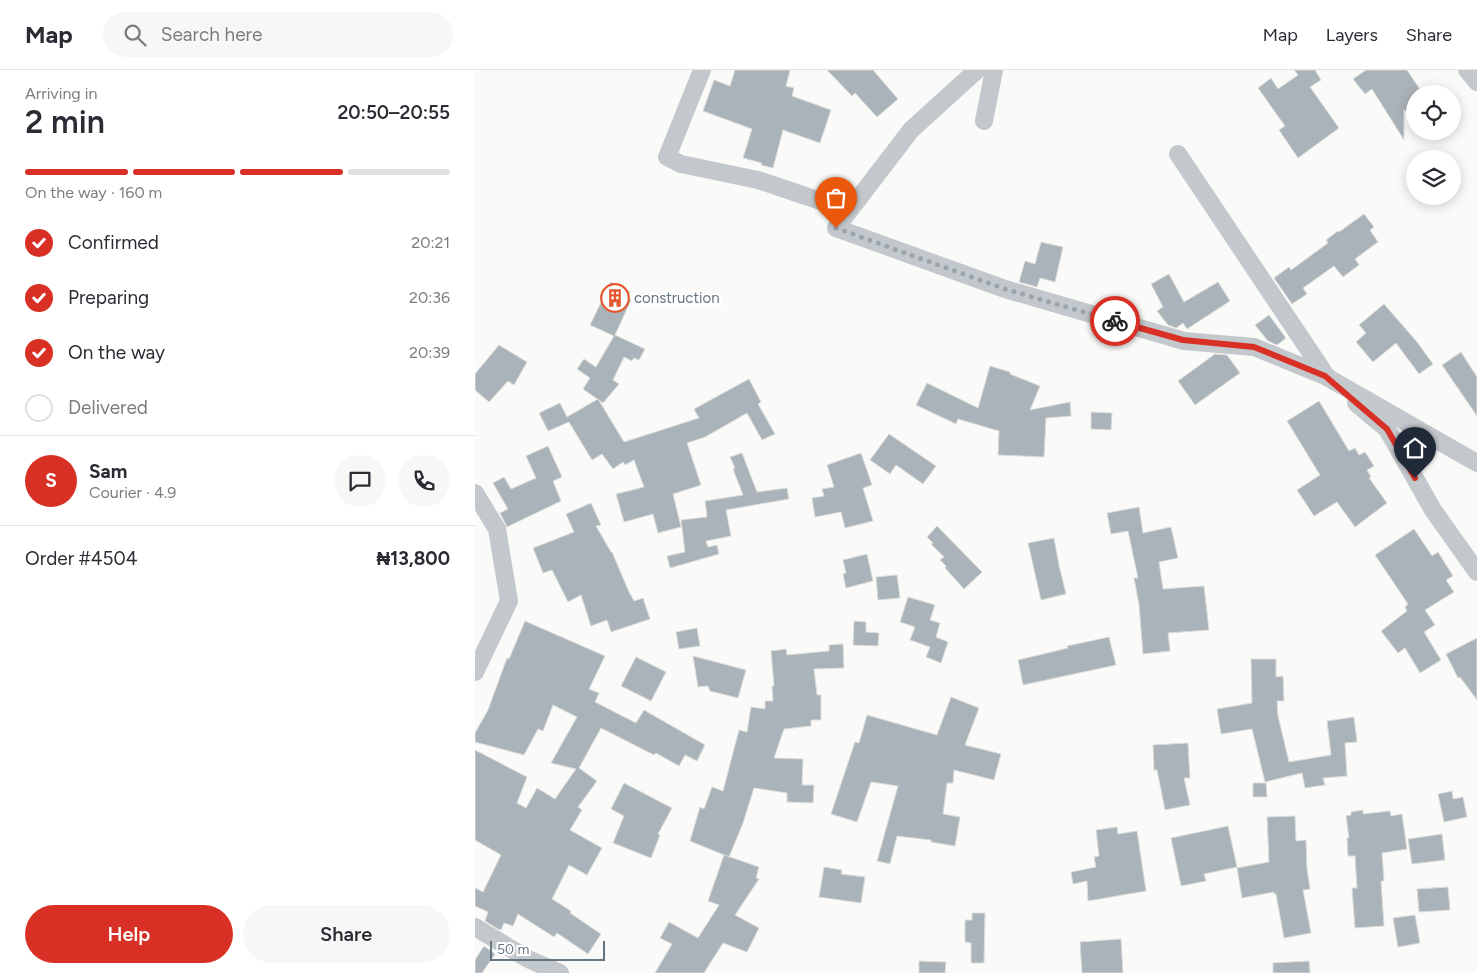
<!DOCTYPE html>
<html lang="en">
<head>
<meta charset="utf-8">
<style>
	:root { --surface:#fff; --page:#f7f7f7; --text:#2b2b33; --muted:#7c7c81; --line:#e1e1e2; --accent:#d93025 }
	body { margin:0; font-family:Figtree,sans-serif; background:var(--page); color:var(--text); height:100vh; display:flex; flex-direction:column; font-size:19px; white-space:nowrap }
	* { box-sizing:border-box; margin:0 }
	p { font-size:16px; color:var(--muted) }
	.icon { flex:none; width:28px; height:28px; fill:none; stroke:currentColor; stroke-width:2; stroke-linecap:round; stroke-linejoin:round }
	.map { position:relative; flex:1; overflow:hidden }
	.panel { display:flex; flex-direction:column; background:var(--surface); width:475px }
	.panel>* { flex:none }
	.tools { position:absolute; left:931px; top:15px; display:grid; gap:10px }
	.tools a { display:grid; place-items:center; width:55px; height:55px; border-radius:50%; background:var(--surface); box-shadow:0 2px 12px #0003; font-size:25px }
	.scale { position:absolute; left:15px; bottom:12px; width:115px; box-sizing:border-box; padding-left:5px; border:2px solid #657683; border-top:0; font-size:14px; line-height:18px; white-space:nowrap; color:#657683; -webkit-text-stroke:4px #fff; paint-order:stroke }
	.pin { position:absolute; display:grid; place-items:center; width:42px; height:42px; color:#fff; margin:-51px -21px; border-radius:50% 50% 50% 0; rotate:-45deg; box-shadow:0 0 5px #0007 }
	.pin .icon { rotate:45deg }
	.courier { position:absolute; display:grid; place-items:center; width:50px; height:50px; margin:-25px; border:4px solid #d93025; border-radius:50%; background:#fff; color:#222; box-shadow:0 1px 6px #0007 }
	.overview em { font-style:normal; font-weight:600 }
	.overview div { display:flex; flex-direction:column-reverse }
	.overview { display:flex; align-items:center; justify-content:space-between; height:85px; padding:0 25px }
	h1 { font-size:32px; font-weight:600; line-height:38px }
	.bar { display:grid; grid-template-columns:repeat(4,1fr); gap:8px 5px; align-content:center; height:60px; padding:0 25px }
	.bar i { height:6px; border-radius:4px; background:var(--line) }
	.bar .active { background:var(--accent) }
	.bar p { grid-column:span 4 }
	.line { display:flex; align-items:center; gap:12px; padding:0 25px; border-top:1px solid var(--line) }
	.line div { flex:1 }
	.round { display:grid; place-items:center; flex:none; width:52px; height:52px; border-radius:26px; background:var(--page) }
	ol { padding:0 25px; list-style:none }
	li { display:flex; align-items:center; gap:15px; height:55px }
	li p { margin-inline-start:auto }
	li .icon { padding:5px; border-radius:50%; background:var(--accent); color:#fff; stroke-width:4 }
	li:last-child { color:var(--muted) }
	li i { width:28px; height:28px; border:2px solid var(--line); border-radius:50% }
	.button { display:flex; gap:10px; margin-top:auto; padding:10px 25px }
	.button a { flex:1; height:58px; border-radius:30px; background:var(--accent); color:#fff; font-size:20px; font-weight:600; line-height:58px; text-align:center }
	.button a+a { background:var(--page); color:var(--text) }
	header { display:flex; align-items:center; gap:30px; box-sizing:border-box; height:70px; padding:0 25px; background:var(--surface); border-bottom:1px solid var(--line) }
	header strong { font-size:24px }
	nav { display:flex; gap:28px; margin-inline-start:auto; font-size:18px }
	.search { width:350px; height:45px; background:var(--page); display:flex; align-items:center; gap:12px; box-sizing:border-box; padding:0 18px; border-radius:28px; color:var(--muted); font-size:19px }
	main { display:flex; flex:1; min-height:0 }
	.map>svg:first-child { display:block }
</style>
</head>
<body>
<header>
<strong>Map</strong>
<div class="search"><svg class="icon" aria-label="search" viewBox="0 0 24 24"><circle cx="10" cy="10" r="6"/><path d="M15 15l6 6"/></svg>Search here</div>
<nav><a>Map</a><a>Layers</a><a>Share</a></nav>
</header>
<main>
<section class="panel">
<div class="overview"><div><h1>2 min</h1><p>Arriving in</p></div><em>20:50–20:55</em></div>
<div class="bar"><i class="active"></i><i class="active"></i><i class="active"></i><i></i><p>On the way · 160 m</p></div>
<ol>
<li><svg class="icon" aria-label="check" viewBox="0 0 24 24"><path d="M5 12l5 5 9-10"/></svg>Confirmed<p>20:21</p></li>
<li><svg class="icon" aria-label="check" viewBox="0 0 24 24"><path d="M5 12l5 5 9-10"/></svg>Preparing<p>20:36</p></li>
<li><svg class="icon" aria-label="check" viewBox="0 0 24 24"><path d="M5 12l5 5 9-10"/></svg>On the way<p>20:39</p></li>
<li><i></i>Delivered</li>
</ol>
<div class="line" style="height:90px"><b class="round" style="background:var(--accent);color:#fff">S</b><div><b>Sam</b><p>Courier · 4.9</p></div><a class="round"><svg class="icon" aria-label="chat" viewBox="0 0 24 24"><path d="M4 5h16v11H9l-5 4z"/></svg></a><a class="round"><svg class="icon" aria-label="phone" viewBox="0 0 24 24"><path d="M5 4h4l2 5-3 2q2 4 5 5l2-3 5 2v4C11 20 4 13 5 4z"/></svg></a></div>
<div class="line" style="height:65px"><div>Order #4504</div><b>₦13,800</b></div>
<div class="button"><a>Help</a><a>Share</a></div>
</section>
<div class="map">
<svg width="1002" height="903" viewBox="0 0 1002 903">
	<rect width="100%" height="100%" fill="#fafaf8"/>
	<g fill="#aab3b9" stroke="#dcdcda">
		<polygon points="260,0 315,0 311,16 319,18 317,26 356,40 345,73 308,60 298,98 286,95 287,93 268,88 277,59 228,41 239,10 255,16"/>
		<polygon points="352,0 398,0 423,29 402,47 380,23 377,26"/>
		<polygon points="819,0 840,0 846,10 835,17 864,58 823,88 804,60 810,56 783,18 796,8 803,19 823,5"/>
		<polygon points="891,0 932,0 948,24 940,24 940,57 929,39 929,70 897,19 890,24 878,9"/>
		<polygon points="889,144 899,157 895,160 903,172 880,189 884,195 868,207 859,196 828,218 832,224 817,234 799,208 814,197 816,200 853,173 851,170 863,161 864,162"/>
		<polygon points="566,172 588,177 580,212 565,208 562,217 544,212 550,191 560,194"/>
		<polygon points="694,204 709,232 743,212 755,231 712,259 708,253 701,258 693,255 682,241 688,237 676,214"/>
		<polygon points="136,212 155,222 152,228 156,230 140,265 170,279 164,290 159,288 157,291 149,287 138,310 144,314 128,333 108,319 115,308 102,299 109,289 121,297 139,266 115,255"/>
		<polygon points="909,234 942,272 958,294 944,304 921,273 898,292 881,272 891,263 884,255"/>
		<polygon points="794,245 811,268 802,275 793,271 780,255"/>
		<polygon points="24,275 52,292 39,315 33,311 14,332 0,320 0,304"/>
		<polygon points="986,282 1002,307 1002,346 967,295"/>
		<polygon points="740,284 752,285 765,303 720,335 703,311"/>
		<polygon points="515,296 535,302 535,304 565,316 555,340 595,332 596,346 571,348 569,387 523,385 524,361 483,349 481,354 441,335 452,313 503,338"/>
		<polygon points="274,309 286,332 283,334 300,364 287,370 272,343 230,367 212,373 226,415 198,424 206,457 183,463 178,444 149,452 141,424 169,417 159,390 150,395 148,392 138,399 127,384 117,390 94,352 73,361 64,343 85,333 92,347 123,329 149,372 224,348 219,339"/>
		<polygon points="844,331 874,381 880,378 884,385 890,382 899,396 892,400 896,407 894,408 912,433 880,457 862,432 839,446 822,420 845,405 812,351"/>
		<polygon points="616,342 637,343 636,360 616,359"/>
		<polygon points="414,364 461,396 448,414 421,395 415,404 395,390"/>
		<polygon points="73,376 87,407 78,411 86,431 32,457 25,443 33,439 18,413 29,407 36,419 61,408 51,386"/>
		<polygon points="267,383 282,422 312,418 314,429 251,440 256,466 231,471 233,477 242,475 244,484 195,498 192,486 210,482 206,450 232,447 230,431 268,425 258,399 260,398 255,387"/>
		<polygon points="386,383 397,415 388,418 398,451 370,458 366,442 340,447 337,428 349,426 347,419 359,417 352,395"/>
		<polygon points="116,433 126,455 121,456 136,482 137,482 154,522 159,531 168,528 175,549 136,562 132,550 116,556 106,525 93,532 77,500 68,503 58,478 99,462 91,444"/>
		<polygon points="664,437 668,463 696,457 703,488 684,492 688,519 729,516 734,560 693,563 695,581 668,584 664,535 659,508 663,508 653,461 636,464 632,443"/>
		<polygon points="462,456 507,502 489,519 470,498 471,496 465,490 469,487 456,474 458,473 452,467"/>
		<polygon points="939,459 957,486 963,482 978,506 971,510 979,522 950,540 960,555 949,562 966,590 945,603 930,578 923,583 906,561 932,541 930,537 933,534 900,485"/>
		<polygon points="579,468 584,495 591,524 566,530 553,473"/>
		<polygon points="392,484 398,511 371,518 368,504 371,503 368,490"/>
		<polygon points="422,505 425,528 403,530 401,507"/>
		<polygon points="433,527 460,535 455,550 465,553 461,567 473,572 466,593 451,587 455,577 435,570 440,557 425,552"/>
		<polygon points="50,551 130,586 114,619 124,623 120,632 161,653 169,640 230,675 222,691 210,685 204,696 181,683 179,685 126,658 104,698 122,711 103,737 107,740 95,760 127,778 112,805 94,795 77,829 96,841 95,843 126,864 113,884 82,863 79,867 43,844 38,856 29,853 26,860 23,859 10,851 13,842 0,836 0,818 8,822 26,785 0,770 0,680 52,707 42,733 51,738 62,718 80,729 101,699 76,693 102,647 78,635 68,661 63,659 49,685 0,672 0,663 13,640 32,588 34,589"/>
		<polygon points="379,551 391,552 391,562 404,563 403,576 378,575"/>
		<polygon points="222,558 225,576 204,579 201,562"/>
		<polygon points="634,567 641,595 548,615 543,590 593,578 592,576"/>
		<polygon points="1002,568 1002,630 985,607 983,608 971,584"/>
		<polygon points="368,574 369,598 339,599 342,625 346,625 346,650 336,650 336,656 309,659 299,688 328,689 327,715 339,715 338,733 312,732 312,723 279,718 268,753 254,787 215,771 225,737 229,739 237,717 248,721 264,660 272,662 276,637 290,639 290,631 298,631 297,616 299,616 296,581 311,579 312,585 354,581 354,575"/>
		<polygon points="218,586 271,600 263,628 235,621 233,616 223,617"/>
		<polygon points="161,587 191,602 176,631 146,616"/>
		<polygon points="776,589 801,589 801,607 808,606 809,631 802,631 803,646 814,692 856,685 852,651 879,647 882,672 870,673 872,706 848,708 850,715 830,718 827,703 790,712 777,659 746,664 742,639 777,633"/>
		<polygon points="476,627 504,638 490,675 526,684 519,710 479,700 478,713 472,713 468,744 485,747 480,776 456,772 456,770 422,766 415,794 402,791 423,716 396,712 382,752 356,744 380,672 384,673 392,645 462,665"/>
		<polygon points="713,673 715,708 709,708 715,735 690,740 682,700 679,700 678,675"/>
		<polygon points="149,713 197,738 183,764 185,765 176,788 138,773 149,746 136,739"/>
		<polygon points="778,713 791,713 792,727 778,727"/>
		<polygon points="977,721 978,729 988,727 992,747 969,752 963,724"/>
		<polygon points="888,740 888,744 915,741 916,746 927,744 932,779 907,783 909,811 906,811 909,856 880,858 877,818 882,818 880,786 873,786 872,768 874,768 871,746 876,745 876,742"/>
		<polygon points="820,746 821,771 831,770 832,798 835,819 828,820 836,863 809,868 801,824 799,824 799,822 767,828 762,798 794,792 792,747"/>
		<polygon points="753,756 762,797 729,804 731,811 706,816 696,768"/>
		<polygon points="642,757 643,764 662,761 671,821 613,831 612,811 598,814 596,802 621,797 619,787 624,786 621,760"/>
		<polygon points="967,764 970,790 937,794 933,769"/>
		<polygon points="249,785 284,797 281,808 284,809 260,845 284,858 272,882 248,873 229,903 180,903 197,874 185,868 194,852 223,868 244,835 233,831"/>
		<polygon points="349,797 367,800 366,804 390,807 386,833 344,827"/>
		<polygon points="973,817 975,840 944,842 942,819"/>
		<polygon points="497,843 510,843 509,893 496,893 496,873 490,872 490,850 497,850"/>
		<polygon points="940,845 945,873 923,877 918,848"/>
		<polygon points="646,869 648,903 607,903 605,872"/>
		<polygon points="9,876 20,884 7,903 0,903 0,890"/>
		<polygon points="444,891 471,892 470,903 444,903"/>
		<polygon points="834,891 835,903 798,903 798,893"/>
	</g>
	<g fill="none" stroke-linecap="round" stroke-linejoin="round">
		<g stroke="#c3c8cc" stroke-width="18">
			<polyline points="227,0 192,87 206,94 283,110 363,137 373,142"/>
			<polyline points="502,0 436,60 361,158 530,219 709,271 779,277 850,306 1002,393"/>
			<polyline points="992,0 1002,12"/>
			<polyline points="509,51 519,0"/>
			<polyline points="703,84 852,307"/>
			<polyline points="881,333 912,359 958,440 1002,502"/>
			<polyline points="0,423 22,459 34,531 0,602"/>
			<polyline points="0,857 53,889 85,903"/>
		</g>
	</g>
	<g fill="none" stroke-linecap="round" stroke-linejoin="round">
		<polyline stroke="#99a4ac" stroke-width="5" stroke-dasharray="0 9" points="361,158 530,219 640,251"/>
		<polyline stroke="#d93025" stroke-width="6" points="640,251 708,270 779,277 850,306 912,359 940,408"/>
	</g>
	<defs>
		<symbol id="building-ring" viewBox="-11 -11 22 22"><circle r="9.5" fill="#fff" stroke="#e4572e" stroke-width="1.5"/><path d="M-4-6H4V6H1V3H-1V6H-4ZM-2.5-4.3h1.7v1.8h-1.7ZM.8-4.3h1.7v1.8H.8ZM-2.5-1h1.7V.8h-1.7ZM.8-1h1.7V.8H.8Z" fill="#e4572e"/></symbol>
	</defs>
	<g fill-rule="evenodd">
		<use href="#building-ring" x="124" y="212" width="32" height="32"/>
	</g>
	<g text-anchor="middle" stroke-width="5" stroke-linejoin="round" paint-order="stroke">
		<g font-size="15" fill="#657683" stroke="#fff" text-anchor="start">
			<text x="159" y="233">construction</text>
		</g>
	</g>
</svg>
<div class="tools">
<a><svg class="icon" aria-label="locate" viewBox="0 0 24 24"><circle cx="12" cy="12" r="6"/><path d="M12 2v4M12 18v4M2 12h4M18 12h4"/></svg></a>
<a><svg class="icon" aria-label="layers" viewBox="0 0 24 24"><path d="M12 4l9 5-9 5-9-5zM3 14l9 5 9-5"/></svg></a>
</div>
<div class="scale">50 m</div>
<div class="pin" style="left:361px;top:158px;background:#ea580c"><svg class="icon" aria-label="bag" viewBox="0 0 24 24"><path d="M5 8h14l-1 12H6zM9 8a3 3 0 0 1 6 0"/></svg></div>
<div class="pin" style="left:940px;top:408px;background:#1f2937"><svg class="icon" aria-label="home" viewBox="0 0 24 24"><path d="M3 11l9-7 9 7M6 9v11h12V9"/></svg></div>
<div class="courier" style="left:640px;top:251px"><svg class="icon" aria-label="bike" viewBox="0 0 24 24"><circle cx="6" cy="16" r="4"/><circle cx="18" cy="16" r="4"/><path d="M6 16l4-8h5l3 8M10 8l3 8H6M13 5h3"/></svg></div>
</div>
</main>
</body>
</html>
